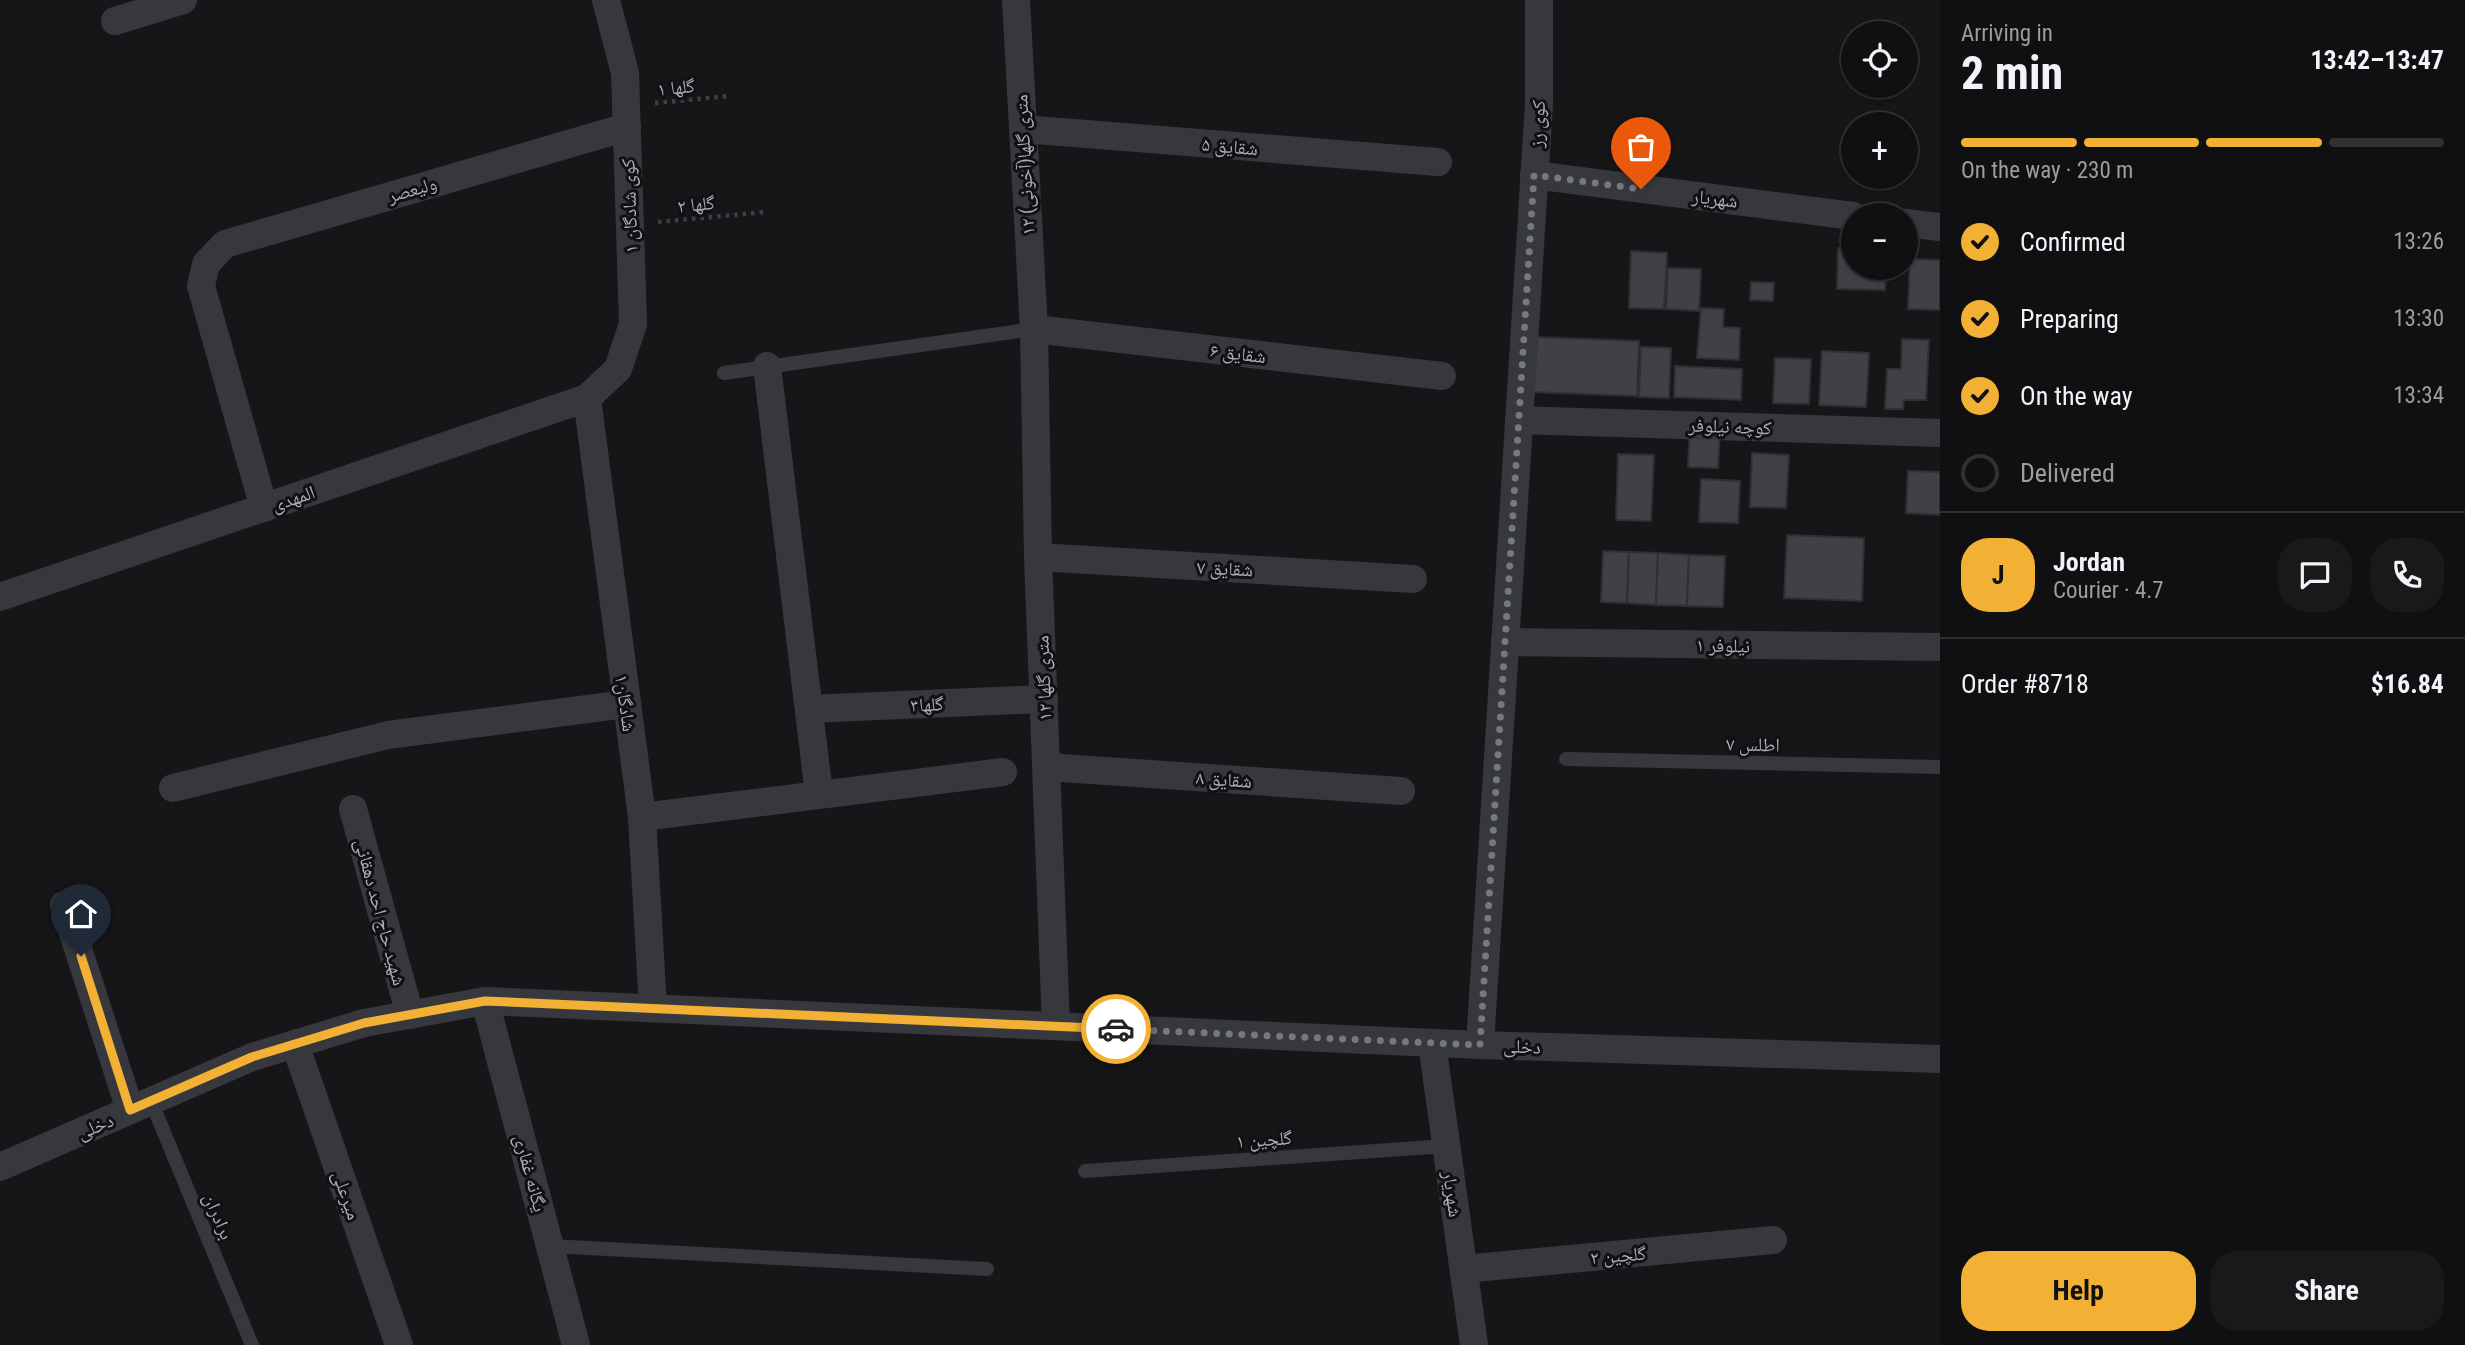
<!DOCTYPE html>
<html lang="en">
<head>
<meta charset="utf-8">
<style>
	:root { --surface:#101012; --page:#19191b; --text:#f1f3f6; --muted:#9c9d9f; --line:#303032; --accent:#f2b134 }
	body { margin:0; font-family:"Roboto Condensed","Noto Naskh Arabic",sans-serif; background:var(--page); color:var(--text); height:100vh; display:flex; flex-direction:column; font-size:26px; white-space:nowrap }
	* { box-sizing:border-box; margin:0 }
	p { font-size:23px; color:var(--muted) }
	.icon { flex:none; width:38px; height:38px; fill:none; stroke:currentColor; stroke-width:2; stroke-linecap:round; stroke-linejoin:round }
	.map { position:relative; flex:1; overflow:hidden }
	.details { display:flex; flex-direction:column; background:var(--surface); width:525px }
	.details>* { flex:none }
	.fabs { position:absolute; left:1841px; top:21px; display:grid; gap:14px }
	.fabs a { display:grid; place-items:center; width:77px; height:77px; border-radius:50%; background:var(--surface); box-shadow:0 2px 5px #0004,0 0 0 2px var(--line); font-size:35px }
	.pin { position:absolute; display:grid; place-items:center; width:60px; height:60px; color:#fff; margin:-72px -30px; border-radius:50% 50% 50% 0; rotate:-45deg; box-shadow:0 0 7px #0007 }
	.pin .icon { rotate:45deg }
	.courier { position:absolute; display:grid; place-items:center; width:70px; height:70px; margin:-35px; border:5px solid #f2b134; border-radius:50%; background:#fff; color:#222; box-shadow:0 2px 9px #0007 }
	.overview em { font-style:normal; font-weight:700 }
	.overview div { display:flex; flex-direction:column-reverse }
	.overview { display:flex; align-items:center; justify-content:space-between; height:119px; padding:0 21px }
	h1 { font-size:46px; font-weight:700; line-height:52px }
	.bar { display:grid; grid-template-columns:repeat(4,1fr); gap:10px 7px; align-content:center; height:84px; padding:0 21px }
	.bar i { height:9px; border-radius:5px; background:var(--line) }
	.bar .active { background:var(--accent) }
	.bar p { grid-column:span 4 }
	.line { display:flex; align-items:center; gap:18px; padding:0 21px; border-top:2px solid var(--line) }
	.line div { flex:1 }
	.round { display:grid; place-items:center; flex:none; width:74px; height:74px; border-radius:28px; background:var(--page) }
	ol { padding:0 21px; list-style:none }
	li { display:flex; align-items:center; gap:21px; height:77px }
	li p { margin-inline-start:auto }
	li .icon { padding:7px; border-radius:50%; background:var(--accent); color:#111; stroke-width:4 }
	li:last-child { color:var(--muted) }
	li i { width:38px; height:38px; border:4px solid var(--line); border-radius:50% }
	.action { display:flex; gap:14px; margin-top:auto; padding:14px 21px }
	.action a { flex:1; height:80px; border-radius:28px; background:var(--accent); color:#111; font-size:28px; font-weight:700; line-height:80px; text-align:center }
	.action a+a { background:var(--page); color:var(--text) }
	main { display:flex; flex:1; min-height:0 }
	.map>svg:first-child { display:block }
</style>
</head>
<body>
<main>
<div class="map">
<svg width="1940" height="1345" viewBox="0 0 1940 1345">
	<rect width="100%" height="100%" fill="#161618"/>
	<g fill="#404145" stroke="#303034" stroke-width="2">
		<polygon points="1838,248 1853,249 1853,268 1886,268 1885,290 1837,289"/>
		<polygon points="1631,251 1667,253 1664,309 1629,308"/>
		<polygon points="1910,259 1940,260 1940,310 1908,309"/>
		<polygon points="1668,268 1701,269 1699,311 1666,309"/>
		<polygon points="1751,282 1774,283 1773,301 1750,300"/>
		<polygon points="1701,308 1724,309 1723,327 1740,328 1739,360 1697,358"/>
		<polygon points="1534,337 1639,341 1637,396 1531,392"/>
		<polygon points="1902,339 1929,340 1926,400 1904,400 1903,409 1885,409 1887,369 1901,369"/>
		<polygon points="1641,347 1671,348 1669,398 1639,397"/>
		<polygon points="1822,351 1869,353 1866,407 1819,405"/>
		<polygon points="1775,358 1811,359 1809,404 1773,403"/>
		<polygon points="1675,366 1742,369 1741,400 1674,397"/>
		<polygon points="1690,429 1720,430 1718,468 1688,467"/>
		<polygon points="1752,453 1789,455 1786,508 1750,507"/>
		<polygon points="1618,454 1654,455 1651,521 1616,520"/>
		<polygon points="1908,471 1940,472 1940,515 1906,513"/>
		<polygon points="1701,479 1740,481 1738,523 1699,522"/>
		<polygon points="1787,535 1864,538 1862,601 1784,598"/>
		<polygon points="1603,551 1629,552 1627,603 1601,602"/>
		<polygon points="1629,552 1658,553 1656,605 1627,603"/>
		<polygon points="1658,553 1689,555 1687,606 1656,605"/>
		<polygon points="1689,555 1725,556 1723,607 1687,606"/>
	</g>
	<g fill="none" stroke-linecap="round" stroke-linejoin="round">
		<g stroke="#3d3f44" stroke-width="4.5" stroke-dasharray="3.5 5" stroke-linecap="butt">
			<polyline points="655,103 729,96"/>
			<polyline points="658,222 765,212"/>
		</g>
		<g stroke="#37383d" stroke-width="14">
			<polyline points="724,373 1034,329"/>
			<polyline points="1566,759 1940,767"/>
			<polyline points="151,1101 252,1345"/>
			<polyline points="1085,1171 1447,1146"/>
			<polyline points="550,1246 987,1269"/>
		</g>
		<g stroke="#37383d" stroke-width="28">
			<polyline points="1016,0 1034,329 1038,557 1056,1026"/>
			<polyline points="115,21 183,0"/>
			<polyline points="1023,129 1438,162"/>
			<polyline points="1534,175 1853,216"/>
			<polyline points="1906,223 1940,227"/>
			<polyline points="1034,329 1442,376"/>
			<polyline points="767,366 819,794"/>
			<polyline points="587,398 642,817 653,1008"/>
			<polyline points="1519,420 1940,433"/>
			<polyline points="264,508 201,286 206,264 225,244 627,127"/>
			<polyline points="1038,557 1413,579"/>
			<polyline points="0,597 587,398 618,369 633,324 625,73 606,0"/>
			<polyline points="1505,642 1940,647"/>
			<polyline points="809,709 1044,699"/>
			<polyline points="1047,767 1401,791"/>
			<polyline points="173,788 388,735 626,704"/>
			<polyline points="353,809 410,1015"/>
			<polyline points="642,817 1003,772"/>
			<polyline points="64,905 130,1110"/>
			<polyline points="485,1001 576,1345"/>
			<polyline points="1432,1043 1474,1345"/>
			<polyline points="295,1044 399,1345"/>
			<polyline points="1480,1045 1539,103 1539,0"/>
			<polyline points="0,1167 252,1057 364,1023 485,1001 1480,1045 1940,1059"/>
			<polyline points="1464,1269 1773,1240"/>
		</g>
	</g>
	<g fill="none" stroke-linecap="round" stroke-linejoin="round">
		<polyline stroke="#757880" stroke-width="7" stroke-dasharray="0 12.6" points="1116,1029 1480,1045 1534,175 1641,189"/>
		<polyline stroke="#f2b134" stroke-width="9" points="81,956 130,1110 252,1057 364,1023 485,1001 1116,1029"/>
	</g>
	<g text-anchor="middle" stroke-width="6" stroke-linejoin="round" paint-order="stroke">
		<g font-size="19" fill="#a8adb8" stroke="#111113">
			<text transform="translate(676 87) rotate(-6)" y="7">گلها ۱</text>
			<text transform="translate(1537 124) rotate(-87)" y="7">کوی رز</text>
			<text transform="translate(1230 146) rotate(5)" y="7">شقایق ۵</text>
			<text transform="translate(1024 165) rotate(-93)" y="7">۱۲ متری گلها(آخونی)</text>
			<text transform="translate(412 189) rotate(-16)" y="7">ولیعصر</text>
			<text transform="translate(1715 198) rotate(7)" y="7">شهریار</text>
			<text transform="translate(696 204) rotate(-6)" y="7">گلها ۲</text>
			<text transform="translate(629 206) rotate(-92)" y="7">کوی شادگان ۱</text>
			<text transform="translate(1238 353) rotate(7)" y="7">شقایق ۶</text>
			<text transform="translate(1730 426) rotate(2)" y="7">کوچه نیلوفر</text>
			<text transform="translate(293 498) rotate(-19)" y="7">المهدی</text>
			<text transform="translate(1225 568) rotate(3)" y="7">شقایق ۷</text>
			<text transform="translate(1723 645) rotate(1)" y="7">نیلوفر ۱</text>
			<text transform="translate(1043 678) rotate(-92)" y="7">۱۲ متری گلها</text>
			<text transform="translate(626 703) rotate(82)" y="7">شادگان۱</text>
			<text transform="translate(927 704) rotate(-3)" y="7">گلها۳</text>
			<text transform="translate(1753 744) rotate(1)" y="7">اطلس ۷</text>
			<text transform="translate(1224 779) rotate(4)" y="7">شقایق ۸</text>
			<text transform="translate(381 912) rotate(75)" y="7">شهید حاج احد دهقانی</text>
			<text transform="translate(1522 1046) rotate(2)" y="7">دخلی</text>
			<text transform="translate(95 1126) rotate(-23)" y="7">دخلی</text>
			<text transform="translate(1264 1139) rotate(-4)" y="7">گلچین ۱</text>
			<text transform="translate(531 1173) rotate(75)" y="7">یگانه غفاری</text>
			<text transform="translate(1453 1194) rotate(82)" y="7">شهریار</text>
			<text transform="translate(347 1195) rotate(71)" y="7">میرعلی</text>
			<text transform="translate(219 1216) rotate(67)" y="7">برادران</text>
			<text transform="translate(1618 1255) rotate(-5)" y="7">گلچین ۲</text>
		</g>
	</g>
</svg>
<div class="fabs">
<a><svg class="icon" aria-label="locate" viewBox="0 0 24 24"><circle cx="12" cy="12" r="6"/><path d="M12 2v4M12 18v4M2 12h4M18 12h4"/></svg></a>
<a>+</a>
<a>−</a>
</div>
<div class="pin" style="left:1641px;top:189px;background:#ea580c"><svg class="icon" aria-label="bag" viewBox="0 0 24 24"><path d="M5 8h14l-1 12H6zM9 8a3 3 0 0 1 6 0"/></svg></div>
<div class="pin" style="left:81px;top:956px;background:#1f2937"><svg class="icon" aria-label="home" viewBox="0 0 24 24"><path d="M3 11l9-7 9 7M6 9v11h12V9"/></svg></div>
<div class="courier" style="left:1116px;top:1029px"><svg class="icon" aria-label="car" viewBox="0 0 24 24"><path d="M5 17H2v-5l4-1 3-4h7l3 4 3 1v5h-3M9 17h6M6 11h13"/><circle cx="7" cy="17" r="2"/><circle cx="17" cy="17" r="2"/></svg></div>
</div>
<section class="details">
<div class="overview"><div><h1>2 min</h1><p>Arriving in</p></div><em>13:42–13:47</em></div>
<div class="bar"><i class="active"></i><i class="active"></i><i class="active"></i><i></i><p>On the way · 230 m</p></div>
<ol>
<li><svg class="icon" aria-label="check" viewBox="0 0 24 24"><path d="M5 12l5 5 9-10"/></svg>Confirmed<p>13:26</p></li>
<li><svg class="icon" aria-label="check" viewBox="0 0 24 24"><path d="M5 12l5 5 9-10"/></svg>Preparing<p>13:30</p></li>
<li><svg class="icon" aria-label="check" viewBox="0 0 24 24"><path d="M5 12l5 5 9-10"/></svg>On the way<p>13:34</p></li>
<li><i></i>Delivered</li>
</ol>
<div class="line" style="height:126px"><b class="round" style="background:var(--accent);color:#111">J</b><div><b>Jordan</b><p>Courier · 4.7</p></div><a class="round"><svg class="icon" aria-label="chat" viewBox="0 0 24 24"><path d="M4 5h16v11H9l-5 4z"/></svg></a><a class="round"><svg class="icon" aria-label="phone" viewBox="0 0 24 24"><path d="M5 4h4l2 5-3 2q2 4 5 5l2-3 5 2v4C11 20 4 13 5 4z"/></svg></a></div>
<div class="line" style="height:91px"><div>Order #8718</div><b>$16.84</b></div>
<div class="action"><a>Help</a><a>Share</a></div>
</section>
</main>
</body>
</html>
